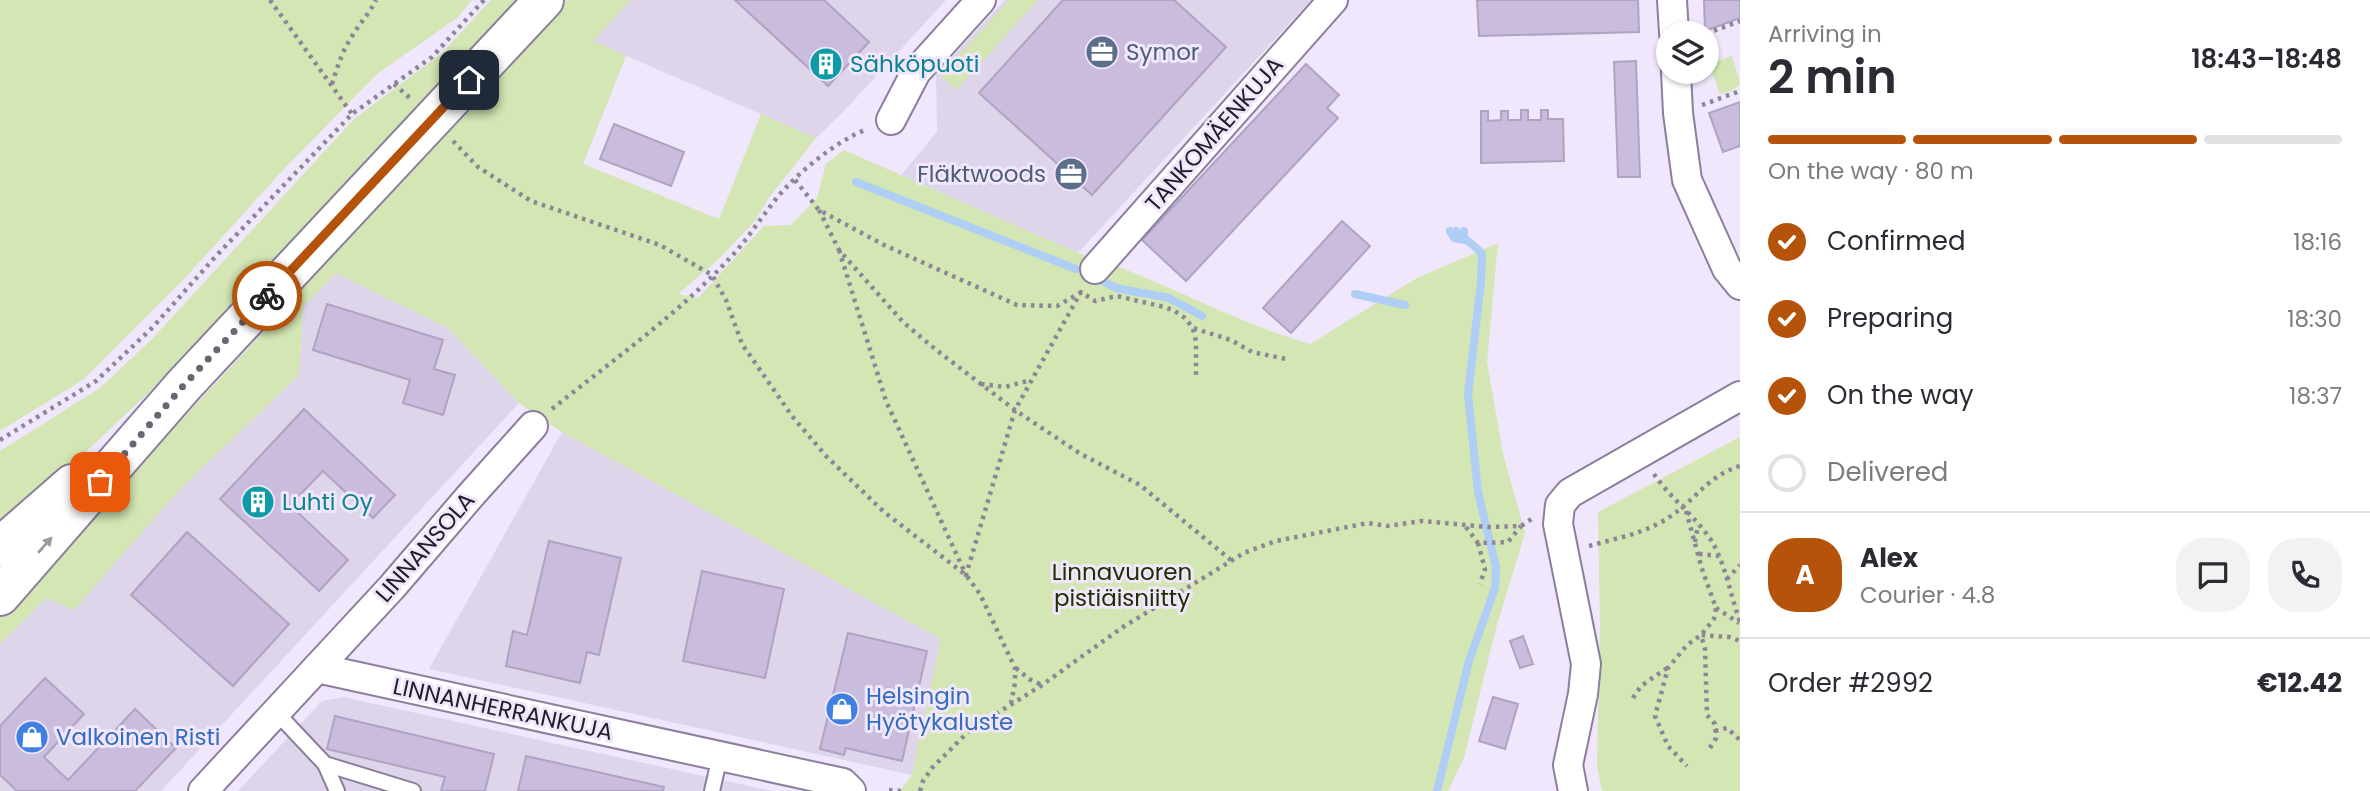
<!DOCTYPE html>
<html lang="en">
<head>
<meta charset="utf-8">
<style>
	:root { --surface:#fff; --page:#f2f2f3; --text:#2b2b33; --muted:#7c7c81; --line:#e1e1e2; --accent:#b45309 }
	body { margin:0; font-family:Poppins,sans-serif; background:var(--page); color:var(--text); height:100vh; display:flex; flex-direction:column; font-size:26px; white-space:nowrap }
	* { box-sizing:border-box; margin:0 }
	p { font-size:23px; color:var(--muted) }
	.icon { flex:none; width:38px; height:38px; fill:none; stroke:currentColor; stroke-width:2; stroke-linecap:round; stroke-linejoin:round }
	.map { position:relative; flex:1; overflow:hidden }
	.side { display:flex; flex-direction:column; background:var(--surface); width:630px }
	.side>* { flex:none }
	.fabs { position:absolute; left:1656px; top:21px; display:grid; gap:14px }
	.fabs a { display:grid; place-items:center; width:63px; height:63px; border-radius:50%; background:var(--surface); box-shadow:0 2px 5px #0004; font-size:35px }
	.pin { position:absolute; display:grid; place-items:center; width:60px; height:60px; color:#fff; margin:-30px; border-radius:14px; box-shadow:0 4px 10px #0006 }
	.courier { position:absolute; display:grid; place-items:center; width:70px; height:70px; margin:-35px; border:5px solid #b45309; border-radius:50%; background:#fff; color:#222; box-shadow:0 2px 9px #0007 }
	.head em { font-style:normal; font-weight:600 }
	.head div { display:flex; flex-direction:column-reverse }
	.head { display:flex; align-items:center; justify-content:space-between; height:119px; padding:0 28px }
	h1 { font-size:46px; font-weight:600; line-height:52px }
	.bar { display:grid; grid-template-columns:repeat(4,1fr); gap:10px 7px; align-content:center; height:84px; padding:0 28px }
	.bar i { height:9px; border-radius:5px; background:var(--line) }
	.bar .selected { background:var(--accent) }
	.bar p { grid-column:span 4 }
	.line { display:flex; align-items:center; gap:18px; padding:0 28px; border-top:2px solid var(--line) }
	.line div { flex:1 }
	.round { display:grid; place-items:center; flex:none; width:74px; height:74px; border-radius:28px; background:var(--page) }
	ol { padding:0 28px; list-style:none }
	li { display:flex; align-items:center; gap:21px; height:77px }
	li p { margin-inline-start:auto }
	li .icon { padding:7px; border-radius:50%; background:var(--accent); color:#fff; stroke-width:4 }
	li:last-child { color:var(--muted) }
	li i { width:38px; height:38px; border:4px solid var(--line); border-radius:50% }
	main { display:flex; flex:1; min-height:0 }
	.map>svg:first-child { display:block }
</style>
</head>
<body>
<main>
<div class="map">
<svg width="1740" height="791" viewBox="0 0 1740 791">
	<rect width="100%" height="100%" fill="#f0e7fc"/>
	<g fill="#dfd5ea">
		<polygon points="631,0 946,0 844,111 816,138 592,41"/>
		<polygon points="1005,0 1311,0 1078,253 901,175 937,132 936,74"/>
		<polygon points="336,273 448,328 519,403 161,791 0,791 0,644 47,598 74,609 180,489 299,375 303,307"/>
		<polygon points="562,432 941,639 912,775 429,669"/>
		<polygon points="343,697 772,791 238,791 322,701"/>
	</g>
	<g fill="#d3e6b3">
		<polygon points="0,0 472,0 457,18 377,74 285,168 185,278 84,379 0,431"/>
		<polygon points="491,0 518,0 456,68 370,155 260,277 147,394 0,533 0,451 100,388 152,339 354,119 441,54"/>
		<path d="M567,0h64l-38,41 33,15 -43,108 136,55 42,-105 55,24 -48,61 -12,21 -38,40 -40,34 20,4 66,-72 27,-1 26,-27 9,-34 18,-14 234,103c80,24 152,68 232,91l107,-66 81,-35 -11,119 16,92 22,79 -29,95 -32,130 -16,33h-548l12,-16 29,-136 -379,-207 -43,-29 -71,-75 -112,-55 -33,34 -4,68 -119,114 -106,121 -27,-12 -47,46v-30l284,-304 141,-159z"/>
		<polygon points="1009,0 1038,0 957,90 940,75"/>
		<polygon points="1732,56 1740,83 1735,89 1720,94 1709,64"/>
		<polygon points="1740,437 1740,791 1602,791 1597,766 1600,625 1598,512"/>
	</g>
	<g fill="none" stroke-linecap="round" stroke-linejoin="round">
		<g stroke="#aecef6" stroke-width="8">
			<polyline points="856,182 1076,269"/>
			<polyline points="1450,231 1454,238 1464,240 1464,231"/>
			<polyline points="1099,279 1116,288 1169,298 1202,316"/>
			<polyline points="1355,294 1405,305"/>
			<path d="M1437,791l32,-130 26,-73 1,-21 -18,-75 -10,-98 13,-112 1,-28c-8,-10 -17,-14 -26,-23"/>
		</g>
	</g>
	<g fill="#cabcdd" stroke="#b0a2c2" stroke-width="2">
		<polygon points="735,0 824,0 869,42 828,86"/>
		<polygon points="1063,0 1174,0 1226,47 1092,195 979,93"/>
		<polygon points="1477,0 1638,0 1639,32 1479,36"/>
		<polygon points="1704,0 1740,0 1740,18 1705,31"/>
		<polygon points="1636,61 1640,177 1618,177 1614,62"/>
		<polygon points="1306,64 1339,95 1327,108 1338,118 1186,281 1142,240"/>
		<polygon points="1740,102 1740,146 1723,152 1709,113"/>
		<polygon points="1521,110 1528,110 1528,120 1541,120 1541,110 1548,110 1548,119 1563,119 1564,161 1481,163 1481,111 1488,111 1488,121 1501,120 1501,111 1508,111 1508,120 1521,120"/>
		<polygon points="614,124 684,152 671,186 600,159"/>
		<polygon points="1342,221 1370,246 1291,333 1263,308"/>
		<polygon points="327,304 443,340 434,369 455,375 443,415 403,403 410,380 313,350"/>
		<polygon points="304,409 395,495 373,518 323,471 290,505 348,560 319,591 220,499"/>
		<polygon points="187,532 289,624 233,686 131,595"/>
		<polygon points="549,541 621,558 599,655 587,652 580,683 506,666 513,631 527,635"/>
		<polygon points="702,571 784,589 765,678 683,661"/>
		<polygon points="848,633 927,651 902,761 846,748 844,755 820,749"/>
		<polygon points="1523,636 1533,664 1520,668 1510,641"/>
		<polygon points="45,678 84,714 44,757 68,780 135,709 176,748 135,791 17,791 0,775 0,726"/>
		<polygon points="1493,697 1518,704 1505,749 1479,741"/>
		<polygon points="335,716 494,754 485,791 441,791 445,777 327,749"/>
		<polygon points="526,756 664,787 663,791 518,791"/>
	</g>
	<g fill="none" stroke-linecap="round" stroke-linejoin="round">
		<defs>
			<g id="lane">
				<polyline points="276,712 325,764 413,791"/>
				<polyline points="325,764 337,791"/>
				<polyline points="712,791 720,756"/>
			</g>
			<g id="street">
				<polyline points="1672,0 1674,33"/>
				<polyline points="1676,72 1678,113 1687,180 1727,269 1740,285"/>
				<polyline points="891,120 916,72 981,0"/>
				<polyline points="1095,269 1333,0"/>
				<polyline points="317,668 843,783 851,791"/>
				<polyline points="203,791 392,587 471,495 533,426"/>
				<polyline points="1573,791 1568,765 1583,694 1586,664 1558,524 1560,505 1570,493 1740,396"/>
			</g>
			<g id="primary">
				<polyline points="0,547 72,484"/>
				<polyline points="0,596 184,385 544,0"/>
			</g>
		</defs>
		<use href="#lane" stroke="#8c7e9d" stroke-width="18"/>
		<use href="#street" stroke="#8c7e9d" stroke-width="32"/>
		<use href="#primary" stroke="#8c7e9d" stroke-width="42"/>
		<g stroke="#8d8696" stroke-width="4.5" stroke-dasharray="3.5 5" stroke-linecap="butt">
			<polyline points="270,0 352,114"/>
			<polyline points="1706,34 1740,21"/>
			<path d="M332,84c5,-16 10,-32 19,-46 8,-14 18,-24 25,-38"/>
			<polyline points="394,84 410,98"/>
			<polyline points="1702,105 1740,91"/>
			<polyline points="453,141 478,167 531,201 660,245 712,275 726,300 742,344 792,416 827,457 884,512 966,575 980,594 1015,668 1015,683 1011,703"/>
			<polyline points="795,180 819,210 884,245 1017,305 1057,306 1080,293"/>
			<polyline points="819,210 839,250 903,322 935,349 1015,410 1079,453 1140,485 1232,561"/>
			<polyline points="839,250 886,401 966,575 1015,410 1081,292 1095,301 1117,296 1160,306 1173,310 1185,318 1193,328 1231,340 1252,352 1286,359"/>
			<polyline points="1193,329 1196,341 1196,375"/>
			<polyline points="981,384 1005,387 1031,380"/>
			<path d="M552,409c61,-49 124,-93 178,-151 17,-18 30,-39 46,-59 22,-27 59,-57 91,-70"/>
			<polyline points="0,440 96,381 152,328 216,256 352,114 432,57 484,0"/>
			<path d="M1654,474c16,24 41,42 57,66 15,25 19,54 29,82"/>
			<polyline points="1686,511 1702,569 1716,608 1714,619 1701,635 1687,645 1668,668 1655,716 1668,746 1687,766"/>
			<polyline points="1466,527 1478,543 1508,542 1521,526"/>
			<polyline points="1695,542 1698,525"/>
			<polyline points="1478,543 1485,569 1480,584"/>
			<path d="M1589,546c28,-8 58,-13 82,-30 26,-18 37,-40 69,-50"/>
			<polyline points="1699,554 1719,556"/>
			<polyline points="1727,579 1740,565"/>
			<polyline points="1716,608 1739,623"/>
			<polyline points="1016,668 1029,679 1042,685"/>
			<polyline points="1633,698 1641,686 1667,668"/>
			<polyline points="1715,731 1727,728 1740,740"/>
			<polyline points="1710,748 1716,738 1715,724 1707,715 1705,649 1701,635 1729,637 1740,641"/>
			<polyline points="889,790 902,791"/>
			<polyline points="920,791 923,781 932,768 969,731 1042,685 1123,627 1244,553 1276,541 1368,523 1387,526 1422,521 1488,527 1521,526 1533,518"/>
		</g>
		<use href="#lane" stroke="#fff" stroke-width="14"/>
		<use href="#street" stroke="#fff" stroke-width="28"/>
		<use href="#primary" stroke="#fff" stroke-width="38"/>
	</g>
	<defs><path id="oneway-solid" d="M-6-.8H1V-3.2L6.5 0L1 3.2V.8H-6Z" transform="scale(1.75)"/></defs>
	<use fill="#9c999f" href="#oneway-solid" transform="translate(45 545) rotate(-49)"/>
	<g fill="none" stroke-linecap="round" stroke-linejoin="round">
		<polyline stroke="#6a6473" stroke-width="7" stroke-dasharray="0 12.6" points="100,482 184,385 267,296"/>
		<polyline stroke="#b45309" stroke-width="9" points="267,296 469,80"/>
	</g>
	<defs>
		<symbol id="office-disc" viewBox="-11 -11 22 22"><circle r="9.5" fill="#5c6f8a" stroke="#f0e7fc"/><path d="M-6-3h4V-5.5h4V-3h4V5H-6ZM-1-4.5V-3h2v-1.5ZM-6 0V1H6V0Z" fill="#fff"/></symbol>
		<symbol id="building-disc" viewBox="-11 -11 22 22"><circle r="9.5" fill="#0f9aa8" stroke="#f0e7fc"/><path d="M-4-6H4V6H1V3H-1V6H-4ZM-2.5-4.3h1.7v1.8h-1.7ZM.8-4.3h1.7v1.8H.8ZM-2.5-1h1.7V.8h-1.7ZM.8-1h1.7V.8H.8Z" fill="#fff"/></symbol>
		<symbol id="shop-disc" viewBox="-11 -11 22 22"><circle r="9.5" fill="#3f7fe0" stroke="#f0e7fc"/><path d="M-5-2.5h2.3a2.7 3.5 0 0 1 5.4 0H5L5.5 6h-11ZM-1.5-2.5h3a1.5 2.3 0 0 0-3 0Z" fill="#fff"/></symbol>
	</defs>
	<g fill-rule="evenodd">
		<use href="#office-disc" x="1083" y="33" width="38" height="38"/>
		<use href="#building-disc" x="807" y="45" width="38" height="38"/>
		<use href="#office-disc" x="1052" y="155" width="38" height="38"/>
		<use href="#building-disc" x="239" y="483" width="38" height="38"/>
		<use href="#shop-disc" x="823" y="690" width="38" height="38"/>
		<use href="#shop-disc" x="13" y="718" width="38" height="38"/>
	</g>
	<g text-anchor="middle" stroke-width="6" stroke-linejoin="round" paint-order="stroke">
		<g font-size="23" fill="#4e5e75" stroke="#f0e7fc" text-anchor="start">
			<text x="1126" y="60">Symor</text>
			<text x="1046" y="182" text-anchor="end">Fläktwoods</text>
		</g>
		<g font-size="23" fill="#0d838f" stroke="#f0e7fc" text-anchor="start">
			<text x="850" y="72">Sähköpuoti</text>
			<text x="282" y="510">Luhti Oy</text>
		</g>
		<g font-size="23" fill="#221d29" stroke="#f0e7fc">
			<text transform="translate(1214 134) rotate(-49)" y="8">TANKOMÄENKUJA</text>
			<text transform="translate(425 547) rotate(-49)" y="8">LINNANSOLA</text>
			<text transform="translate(503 709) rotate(12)" y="8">LINNANHERRANKUJA</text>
		</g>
		<g font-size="23" fill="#222e02" stroke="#f0e7fc">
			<text x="1122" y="580">Linnavuoren<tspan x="1122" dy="26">pistiäisniitty</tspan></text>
		</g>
		<g font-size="23" fill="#366cbe" stroke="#f0e7fc" text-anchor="start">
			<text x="866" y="704">Helsingin<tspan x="866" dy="26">Hyötykaluste</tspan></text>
			<text x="56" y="745">Valkoinen Risti</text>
		</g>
	</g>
</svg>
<div class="fabs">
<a><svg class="icon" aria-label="layers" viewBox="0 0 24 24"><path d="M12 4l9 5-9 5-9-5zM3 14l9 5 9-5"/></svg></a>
</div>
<div class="pin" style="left:100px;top:482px;background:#ea580c"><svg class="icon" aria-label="bag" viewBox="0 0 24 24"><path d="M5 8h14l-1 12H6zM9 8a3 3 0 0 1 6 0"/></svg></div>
<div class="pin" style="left:469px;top:80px;background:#1f2937"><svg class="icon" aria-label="home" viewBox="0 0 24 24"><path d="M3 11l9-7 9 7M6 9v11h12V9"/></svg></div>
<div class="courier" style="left:267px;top:296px"><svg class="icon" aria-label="bike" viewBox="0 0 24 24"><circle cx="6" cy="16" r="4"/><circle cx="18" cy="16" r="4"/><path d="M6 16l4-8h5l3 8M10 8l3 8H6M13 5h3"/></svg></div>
</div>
<section class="side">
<div class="head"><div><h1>2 min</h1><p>Arriving in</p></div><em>18:43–18:48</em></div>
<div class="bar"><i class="selected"></i><i class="selected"></i><i class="selected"></i><i></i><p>On the way · 80 m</p></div>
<ol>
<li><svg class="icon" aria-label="check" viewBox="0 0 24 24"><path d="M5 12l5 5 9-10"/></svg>Confirmed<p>18:16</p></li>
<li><svg class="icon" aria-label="check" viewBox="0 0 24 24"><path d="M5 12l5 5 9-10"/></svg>Preparing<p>18:30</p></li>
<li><svg class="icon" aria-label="check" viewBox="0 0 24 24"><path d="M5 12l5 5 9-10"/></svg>On the way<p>18:37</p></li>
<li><i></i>Delivered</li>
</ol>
<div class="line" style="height:126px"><b class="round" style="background:var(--accent);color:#fff">A</b><div><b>Alex</b><p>Courier · 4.8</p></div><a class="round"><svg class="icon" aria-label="chat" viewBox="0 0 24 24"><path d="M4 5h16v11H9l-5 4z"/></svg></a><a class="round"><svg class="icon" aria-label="phone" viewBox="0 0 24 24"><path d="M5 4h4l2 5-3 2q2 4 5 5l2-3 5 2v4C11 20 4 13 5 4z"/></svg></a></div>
<div class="line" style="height:91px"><div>Order #2992</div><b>€12.42</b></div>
</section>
</main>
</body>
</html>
